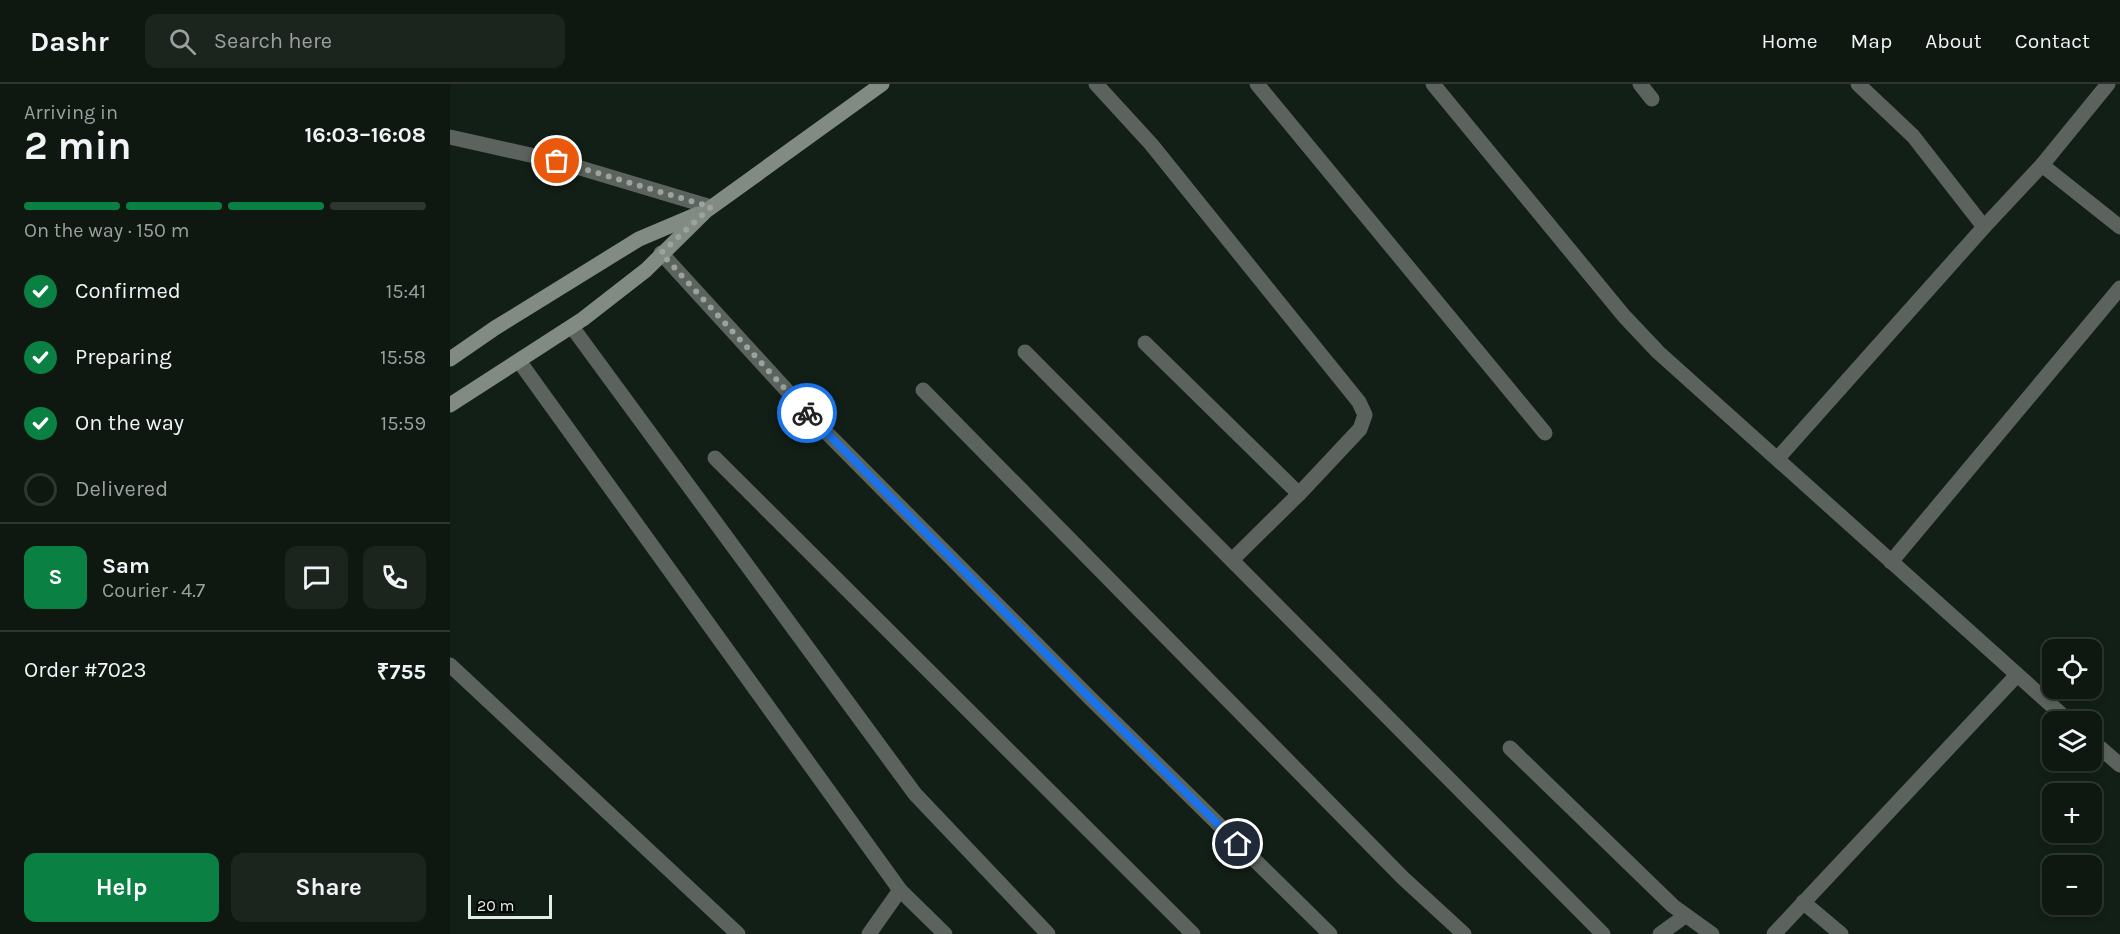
<!DOCTYPE html>
<html lang="en">
<head>
<meta charset="utf-8">
<style>
	:root { --surface:#0e1710; --page:#1c241e; --text:#f1f3f6; --muted:#9b9f9f; --line:#2e3630; --accent:#0b8043 }
	body { margin:0; font-family:Karla,sans-serif; background:var(--page); color:var(--text); height:100vh; display:flex; flex-direction:column; font-size:22px; white-space:nowrap }
	* { box-sizing:border-box; margin:0 }
	p { font-size:20px; color:var(--muted) }
	.icon { flex:none; width:33px; height:33px; fill:none; stroke:currentColor; stroke-width:2; stroke-linecap:round; stroke-linejoin:round }
	.map { position:relative; flex:1; overflow:hidden }
	.panel { display:flex; flex-direction:column; background:var(--surface); width:450px }
	.panel>* { flex:none }
	.controls { position:absolute; left:1592px; top:555px; display:grid; gap:12px }
	.controls a { display:grid; place-items:center; width:60px; height:60px; border-radius:12px; background:var(--surface); box-shadow:0 3px 9px #0003,0 0 0 2px var(--line); font-size:30px }
	.scale { position:absolute; left:18px; bottom:15px; width:84px; box-sizing:border-box; padding-left:6px; border:3px solid #e3ece5; border-top:0; font-size:16px; line-height:21px; white-space:nowrap; color:#e3ece5; -webkit-text-stroke:4px #040705; paint-order:stroke }
	.pin { position:absolute; display:grid; place-items:center; width:51px; height:51px; color:#fff; margin:-26px; border:3px solid #fff; border-radius:50%; box-shadow:0 2px 6px #0007 }
	.courier { position:absolute; display:grid; place-items:center; width:60px; height:60px; margin:-30px; border:4px solid #1a73e8; border-radius:50%; background:#fff; color:#222; box-shadow:0 2px 8px #0007 }
	.overview em { font-style:normal; font-weight:700 }
	.overview div { display:flex; flex-direction:column-reverse }
	.overview { display:flex; align-items:center; justify-content:space-between; height:102px; padding:0 24px }
	h1 { font-size:39px; font-weight:700; line-height:45px }
	.bar { display:grid; grid-template-columns:repeat(4,1fr); gap:9px 6px; align-content:center; height:72px; padding:0 24px }
	.bar i { height:8px; border-radius:4px; background:var(--line) }
	.bar .on { background:var(--accent) }
	.bar p { grid-column:span 4 }
	.line { display:flex; align-items:center; gap:15px; padding:0 24px; border-top:2px solid var(--line) }
	.line div { flex:1 }
	.round { display:grid; place-items:center; flex:none; width:63px; height:63px; border-radius:12px; background:var(--page) }
	ol { padding:0 24px; list-style:none }
	li { display:flex; align-items:center; gap:18px; height:66px }
	li p { margin-inline-start:auto }
	li .icon { padding:6px; border-radius:50%; background:var(--accent); color:#fff; stroke-width:4 }
	li:last-child { color:var(--muted) }
	li i { width:33px; height:33px; border:3px solid var(--line); border-radius:50% }
	.cta { display:flex; gap:12px; margin-top:auto; padding:12px 24px }
	.cta a { flex:1; height:69px; border-radius:12px; background:var(--accent); color:#fff; font-size:24px; font-weight:700; line-height:69px; text-align:center }
	.cta a+a { background:var(--page); color:var(--text) }
	header { display:flex; align-items:center; gap:36px; box-sizing:border-box; height:84px; padding:0 30px; background:var(--surface); border-bottom:2px solid var(--line) }
	header strong { font-size:28px }
	nav { display:flex; gap:33px; margin-inline-start:auto; font-size:21px }
	.search { width:420px; height:54px; background:var(--page); display:flex; align-items:center; gap:15px; box-sizing:border-box; padding:0 21px; border-radius:12px; color:var(--muted); font-size:22px }
	main { display:flex; flex:1; min-height:0 }
	.map>svg:first-child { display:block }
</style>
</head>
<body>
<header>
<strong>Dashr</strong>
<div class="search"><svg class="icon" aria-label="search" viewBox="0 0 24 24"><circle cx="10" cy="10" r="6"/><path d="M15 15l6 6"/></svg>Search here</div>
<nav><a>Home</a><a>Map</a><a>About</a><a>Contact</a></nav>
</header>
<main>
<section class="panel">
<div class="overview"><div><h1>2 min</h1><p>Arriving in</p></div><em>16:03–16:08</em></div>
<div class="bar"><i class="on"></i><i class="on"></i><i class="on"></i><i></i><p>On the way · 150 m</p></div>
<ol>
<li><svg class="icon" aria-label="check" viewBox="0 0 24 24"><path d="M5 12l5 5 9-10"/></svg>Confirmed<p>15:41</p></li>
<li><svg class="icon" aria-label="check" viewBox="0 0 24 24"><path d="M5 12l5 5 9-10"/></svg>Preparing<p>15:58</p></li>
<li><svg class="icon" aria-label="check" viewBox="0 0 24 24"><path d="M5 12l5 5 9-10"/></svg>On the way<p>15:59</p></li>
<li><i></i>Delivered</li>
</ol>
<div class="line" style="height:108px"><b class="round" style="background:var(--accent);color:#fff">S</b><div><b>Sam</b><p>Courier · 4.7</p></div><a class="round"><svg class="icon" aria-label="chat" viewBox="0 0 24 24"><path d="M4 5h16v11H9l-5 4z"/></svg></a><a class="round"><svg class="icon" aria-label="phone" viewBox="0 0 24 24"><path d="M5 4h4l2 5-3 2q2 4 5 5l2-3 5 2v4C11 20 4 13 5 4z"/></svg></a></div>
<div class="line" style="height:78px"><div>Order #7023</div><b>₹755</b></div>
<div class="cta"><a>Help</a><a>Share</a></div>
</section>
<div class="map">
<svg width="1670" height="850" viewBox="0 0 1670 850">
	<rect width="100%" height="100%" fill="#121f16"/>
	<g fill="none" stroke-linecap="round" stroke-linejoin="round">
		<g stroke="#5c625d" stroke-width="15">
			<polyline points="646,0 701,60 909,318 915,331 910,345 849,410 782,476"/>
			<polyline points="807,0 1095,349"/>
			<polyline points="983,0 1174,232 1208,268 1620,638"/>
			<polyline points="1190,0 1202,15"/>
			<polyline points="1408,0 1463,52 1534,143"/>
			<polyline points="0,53 107,77 261,123"/>
			<polyline points="1592,81 1670,143"/>
			<polyline points="211,169 362,334 641,615 880,850"/>
			<polyline points="122,243 465,710 598,850"/>
			<polyline points="695,259 849,410"/>
			<polyline points="575,268 1153,850"/>
			<polyline points="69,277 450,806 495,850"/>
			<polyline points="473,306 953,794 1014,850"/>
			<polyline points="265,374 743,850"/>
			<polyline points="1328,374 1534,143 1592,81 1658,0"/>
			<polyline points="1441,478 1670,204"/>
			<polyline points="0,581 288,850"/>
			<polyline points="1641,656 1670,681"/>
			<polyline points="1060,664 1223,822 1262,850"/>
			<polyline points="1353,818 1391,850"/>
			<polyline points="419,850 450,806"/>
			<polyline points="1210,850 1235,832"/>
			<polyline points="1324,850 1567,591"/>
		</g>
		<g stroke="#818b83" stroke-width="15">
			<polyline points="0,275 45,244 189,155 248,130"/>
			<polyline points="0,321 133,235 196,186 256,127 432,0"/>
		</g>
	</g>
	<g fill="none" stroke-linecap="round" stroke-linejoin="round">
		<polyline stroke="#9aa49d" stroke-width="6" stroke-dasharray="0 10.8" points="107,77 261,123 211,169 357,329"/>
		<polyline stroke="#1a73e8" stroke-width="8" points="357,329 641,615 788,760"/>
	</g>
</svg>
<div class="controls">
<a><svg class="icon" aria-label="locate" viewBox="0 0 24 24"><circle cx="12" cy="12" r="6"/><path d="M12 2v4M12 18v4M2 12h4M18 12h4"/></svg></a>
<a><svg class="icon" aria-label="layers" viewBox="0 0 24 24"><path d="M12 4l9 5-9 5-9-5zM3 14l9 5 9-5"/></svg></a>
<a>+</a>
<a>−</a>
</div>
<div class="scale">20 m</div>
<div class="pin" style="left:107px;top:77px;background:#ea580c"><svg class="icon" aria-label="bag" viewBox="0 0 24 24"><path d="M5 8h14l-1 12H6zM9 8a3 3 0 0 1 6 0"/></svg></div>
<div class="pin" style="left:788px;top:760px;background:#1f2937"><svg class="icon" aria-label="home" viewBox="0 0 24 24"><path d="M3 11l9-7 9 7M6 9v11h12V9"/></svg></div>
<div class="courier" style="left:357px;top:329px"><svg class="icon" aria-label="bike" viewBox="0 0 24 24"><circle cx="6" cy="16" r="4"/><circle cx="18" cy="16" r="4"/><path d="M6 16l4-8h5l3 8M10 8l3 8H6M13 5h3"/></svg></div>
</div>
</main>
</body>
</html>
